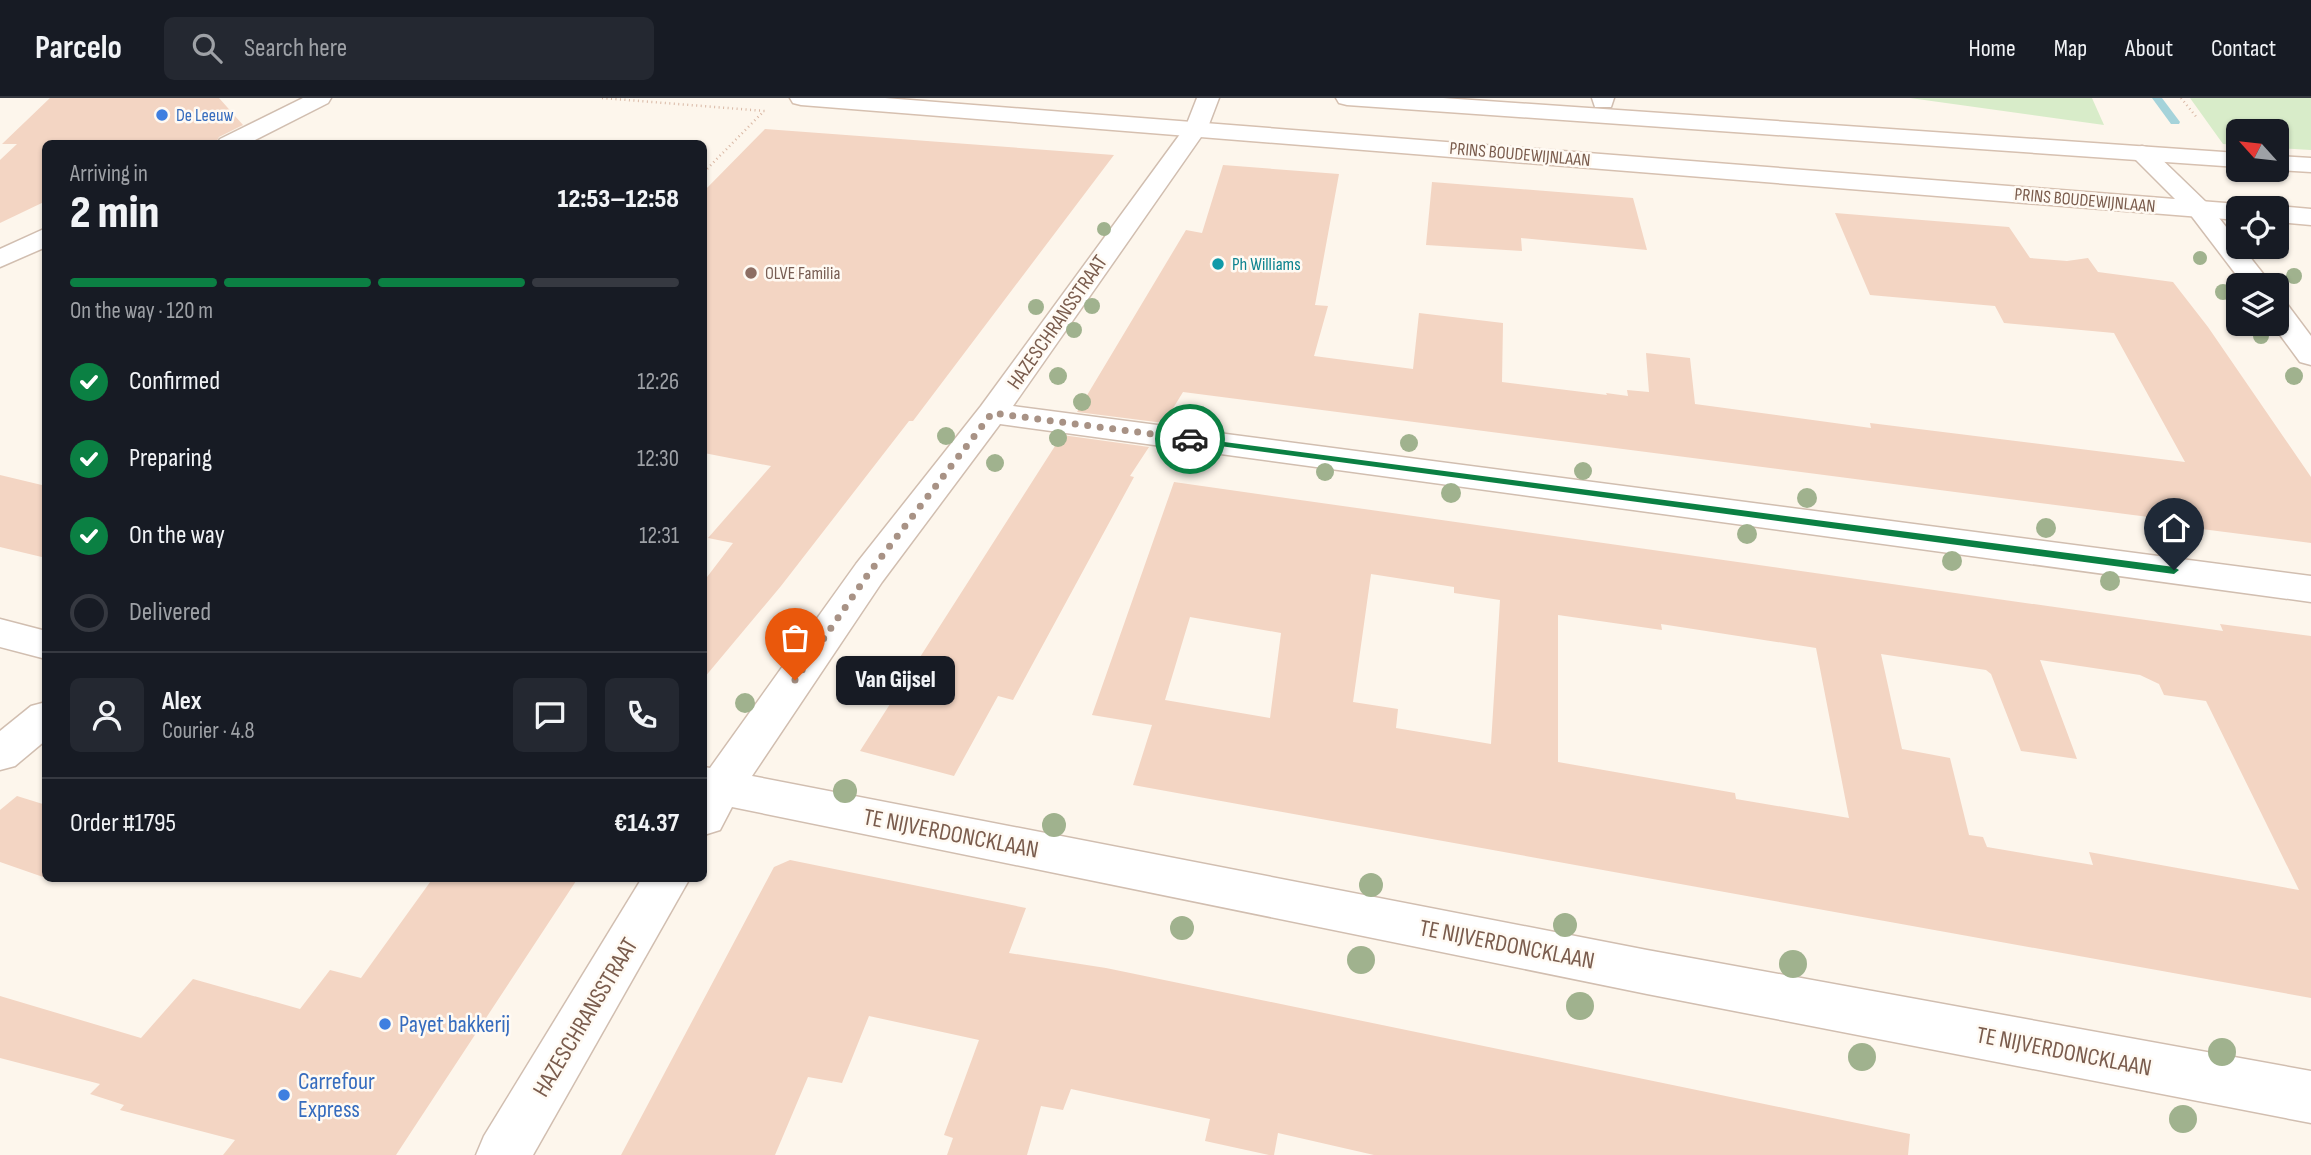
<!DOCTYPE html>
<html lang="en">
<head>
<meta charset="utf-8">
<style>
	:root { --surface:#171b24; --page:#242831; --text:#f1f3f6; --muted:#9ea1a6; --line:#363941; --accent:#0b8043 }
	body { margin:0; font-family:"Sofia Sans Condensed",sans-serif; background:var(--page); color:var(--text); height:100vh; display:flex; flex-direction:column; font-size:26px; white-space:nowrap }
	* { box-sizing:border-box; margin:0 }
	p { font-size:23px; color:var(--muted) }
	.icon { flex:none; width:38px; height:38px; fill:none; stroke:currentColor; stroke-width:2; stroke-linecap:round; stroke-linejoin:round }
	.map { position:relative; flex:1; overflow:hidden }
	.details { position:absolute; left:42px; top:42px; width:665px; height:742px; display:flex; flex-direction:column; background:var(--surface); border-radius:10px; box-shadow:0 2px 5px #0004 }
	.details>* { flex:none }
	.needle { width:46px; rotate:297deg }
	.buttons { position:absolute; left:2226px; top:21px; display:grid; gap:14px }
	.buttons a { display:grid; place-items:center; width:63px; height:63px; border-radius:10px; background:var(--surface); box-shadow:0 2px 5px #0004; font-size:35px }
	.pin { position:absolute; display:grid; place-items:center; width:60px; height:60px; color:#fff; margin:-72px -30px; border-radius:50% 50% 50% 0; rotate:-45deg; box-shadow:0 0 7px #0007 }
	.pin .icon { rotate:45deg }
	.courier { position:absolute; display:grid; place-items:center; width:70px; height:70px; margin:-35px; border:5px solid #0b8043; border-radius:50%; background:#fff; color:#222; box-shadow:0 2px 9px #0007 }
	.bubble { position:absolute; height:49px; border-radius:10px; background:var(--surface); box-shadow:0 2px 5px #0004; font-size:23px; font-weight:800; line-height:49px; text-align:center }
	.overview em { font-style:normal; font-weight:800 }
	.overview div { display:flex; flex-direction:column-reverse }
	.overview { display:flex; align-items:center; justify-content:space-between; height:119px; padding:0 28px }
	h1 { font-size:46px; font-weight:800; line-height:52px }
	.bar { display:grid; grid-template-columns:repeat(4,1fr); gap:10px 7px; align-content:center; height:84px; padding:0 28px }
	.bar i { height:9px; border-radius:5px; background:var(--line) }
	.bar .active { background:var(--accent) }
	.bar p { grid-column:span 4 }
	.line { display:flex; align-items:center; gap:18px; padding:0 28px; border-top:2px solid var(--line) }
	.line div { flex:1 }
	.round { display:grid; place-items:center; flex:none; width:74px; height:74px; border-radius:10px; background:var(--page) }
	ol { padding:0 28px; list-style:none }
	li { display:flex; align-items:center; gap:21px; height:77px }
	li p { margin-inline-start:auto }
	li .icon { padding:7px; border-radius:50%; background:var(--accent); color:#fff; stroke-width:4 }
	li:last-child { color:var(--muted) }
	li i { width:38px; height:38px; border:4px solid var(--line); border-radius:50% }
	header { display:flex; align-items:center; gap:42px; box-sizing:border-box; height:98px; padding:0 35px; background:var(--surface); border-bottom:2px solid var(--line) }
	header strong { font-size:33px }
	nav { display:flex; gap:38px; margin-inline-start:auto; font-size:24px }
	.search { width:490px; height:63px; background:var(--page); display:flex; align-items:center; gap:18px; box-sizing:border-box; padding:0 24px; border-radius:10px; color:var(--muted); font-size:26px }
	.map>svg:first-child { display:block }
</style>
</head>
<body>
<header>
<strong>Parcelo</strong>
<div class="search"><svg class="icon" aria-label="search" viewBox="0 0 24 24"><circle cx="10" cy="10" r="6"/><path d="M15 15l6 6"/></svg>Search here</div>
<nav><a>Home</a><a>Map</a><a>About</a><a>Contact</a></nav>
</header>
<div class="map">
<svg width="2311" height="1057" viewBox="0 0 2311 1057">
	<rect width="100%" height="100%" fill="#fdf6ec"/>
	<g fill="#d8ecc9">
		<polygon points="1910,0 2092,0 2104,27"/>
		<polygon points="2190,0 2311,0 2311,52 2277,50 2277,33 2238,33 2238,47 2223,46"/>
	</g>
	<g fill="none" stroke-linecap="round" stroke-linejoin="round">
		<polygon fill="#a5d3da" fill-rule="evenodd" points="2152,0 2162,0 2180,24 2179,26 2171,26"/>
	</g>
	<g fill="#f3d5c3" fill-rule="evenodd">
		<polygon points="50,0 219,0 243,27 219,39 215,46 46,46 46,103 0,125 0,62 17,46 2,46"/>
		<polygon points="765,31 1114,57 913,323 909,323 781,488 704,580 704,483 733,445 708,440 771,368 704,355 704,93"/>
		<polygon points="1223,67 1339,76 1315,207 1328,208 1314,258 1413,271 1419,215 1503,225 1502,284 1607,297 1606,295 1628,298 1627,292 1649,294 1646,255 1690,260 1695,306 1871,330 1870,325 2185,364 2114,235 2004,225 1995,208 1870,197 1835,115 2009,129 2030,160 2067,163 2088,160 2098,174 2173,184 2208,229 2311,379 2311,445 2178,428 2166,425 2164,421 1183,294 1164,325 1077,314 1186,132 1202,135"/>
		<polygon points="1432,84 1633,100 1647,152 1521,140 1522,153 1426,147"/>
		<polygon points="1062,337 1149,349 1130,378 1134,379 1013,602 998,598 954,678 860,653"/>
		<polygon points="0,377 46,388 46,460 0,449"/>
		<path d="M1174,384l1049,149 -3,-7 91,12v362l-1178,-213 19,-60 -60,-10zM1371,476l83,13v6l46,7 -9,144 -95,-16 2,-19 -45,-7zM1558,517l104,15 -1,-6 155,24 33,170 -113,-19 -1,-6 -177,-31zM1190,519l91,16 -11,85 -105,-18zM1881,556l105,16 5,4 30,77 56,8 -37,-99 100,15 19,9 5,11 42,6 93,189 -210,-38 4,13 -106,-18 -4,-10 -14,-2 -19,-77 -48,-9z"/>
		<polygon points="17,698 46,707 46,780 0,764 0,712"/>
		<polygon points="790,762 1026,810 1009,855 1106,870 1910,1036 1908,1057 1374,1057 1278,1035 1274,1057 1269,1057 1205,1043 1210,1021 1071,991 1063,1012 1041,1008 1027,1057 947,1057 953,1040 944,1037 979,942 869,918 842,985 808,979 775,1057 621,1057 774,769"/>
		<polygon points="433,780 578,780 396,1057 223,1057 235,1042 120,1012 124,1007 90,996 100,986 0,960 0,898 141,940 193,881 300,911 330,872 361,880"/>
	</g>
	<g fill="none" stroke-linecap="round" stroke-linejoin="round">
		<defs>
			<g id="street">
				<polygon points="303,0 331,0 328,5 247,46 217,46 220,41"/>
				<polygon points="1197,0 1219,0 1208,29 1013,308 2311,478 2311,504 1000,326 882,484 752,678 1647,852 2311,973 2311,1025 1647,896 732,709 720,732 704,737 704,669 710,670 856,466 981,308 1186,28"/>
				<polygon points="1592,0 1614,0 1611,9 1595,9"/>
				<polygon points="2142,48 2150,50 2208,106 2238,144 2238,149 2242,149 2272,187 2244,187 2190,116 2134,60 2130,55 2134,50"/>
				<polygon points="46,130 46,149 0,169 0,151"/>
				<polygon points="2277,203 2287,206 2311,238 2311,267 2300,264 2272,226 2277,226"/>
				<polygon points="0,521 46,533 46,561 0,549"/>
				<polygon points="46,604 46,642 15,668 0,672 0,633 31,608"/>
				<polygon points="642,780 690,780 533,1057 476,1057 484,1038"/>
			</g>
			<g id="secondary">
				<polygon points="790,0 885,0 2238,106 2248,110 2238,110 2238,122 801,7 793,5"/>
				<polygon points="1336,0 1443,0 2238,55 2238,69 1347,7 1339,5"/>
				<polygon points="2277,58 2311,60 2311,74 2275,72"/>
				<polygon points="2277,108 2311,111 2311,127 2277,124 2277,110 2269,110"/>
			</g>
		</defs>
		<use href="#street" stroke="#d1beb0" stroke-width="3"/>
		<use href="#secondary" stroke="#d6c0b0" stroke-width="3"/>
		<g stroke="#d9b8a5" stroke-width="2.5" stroke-dasharray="1 3.5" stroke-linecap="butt">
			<polyline points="602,0 765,13"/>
			<polyline points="2181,0 2198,21"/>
			<polyline points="704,74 764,13"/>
		</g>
		<use href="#street" fill="#fff" fill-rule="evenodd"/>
		<use href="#secondary" fill="#fff" fill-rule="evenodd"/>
	</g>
	<g fill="#a0b28e">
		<circle cx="1104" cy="131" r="7"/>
		<circle cx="2200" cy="160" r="7"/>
		<circle cx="2294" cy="178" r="8"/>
		<circle cx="2223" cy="194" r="8"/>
		<circle cx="1092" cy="208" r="8"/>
		<circle cx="1036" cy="209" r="8"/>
		<circle cx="1074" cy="232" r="8"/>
		<circle cx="2261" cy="238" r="8"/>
		<circle cx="1058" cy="278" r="9"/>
		<circle cx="2294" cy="278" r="9"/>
		<circle cx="1082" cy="304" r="9"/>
		<circle cx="1191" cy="320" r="9"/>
		<circle cx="946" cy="338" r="9"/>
		<circle cx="1058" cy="340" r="9"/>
		<circle cx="1409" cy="345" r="9"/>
		<circle cx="995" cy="365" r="9"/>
		<circle cx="1583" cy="373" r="9"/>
		<circle cx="1325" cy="374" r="9"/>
		<circle cx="1451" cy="395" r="10"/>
		<circle cx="1807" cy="400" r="10"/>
		<circle cx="2046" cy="430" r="10"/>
		<circle cx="1747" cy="436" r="10"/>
		<circle cx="1952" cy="463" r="10"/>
		<circle cx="2110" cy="483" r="10"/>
		<circle cx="797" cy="539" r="10"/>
		<circle cx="745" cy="605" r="10"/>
		<circle cx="845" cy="693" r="12"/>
		<circle cx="1054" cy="727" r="12"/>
		<circle cx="1371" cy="787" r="12"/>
		<circle cx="1565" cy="827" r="12"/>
		<circle cx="1182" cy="830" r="12"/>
		<circle cx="1361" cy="862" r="14"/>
		<circle cx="1793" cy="866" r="14"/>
		<circle cx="1580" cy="908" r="14"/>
		<circle cx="2222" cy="954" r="14"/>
		<circle cx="1862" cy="959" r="14"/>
		<circle cx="2183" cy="1021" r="14"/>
	</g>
	<polygon fill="#0b8043" points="1186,339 2174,469 2179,472 2174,476 1190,344 1186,343"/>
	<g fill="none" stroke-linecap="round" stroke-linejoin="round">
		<polyline stroke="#a89285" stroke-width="7" stroke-dasharray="0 12.6" points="795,582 869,475 992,315 1190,341"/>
	</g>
	<g fill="#3f7fe0" stroke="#fffaf3" stroke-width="2.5">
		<circle cx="162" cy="17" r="7"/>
		<circle cx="385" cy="926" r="7"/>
		<circle cx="284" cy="997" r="7"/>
	</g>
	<circle fill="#0f9aa8" stroke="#fffaf3" stroke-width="2.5" cx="1218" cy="166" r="7"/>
	<circle fill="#8d6e63" stroke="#fffaf3" stroke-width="2.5" cx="751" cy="175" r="7"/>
	<g text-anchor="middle" stroke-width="5" stroke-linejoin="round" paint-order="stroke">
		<g font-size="18" fill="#366cbe" stroke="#fffaf3" text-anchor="start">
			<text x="176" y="23">De Leeuw</text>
		</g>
		<g font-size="18" fill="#7a5c4d" stroke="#fffaf3">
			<text transform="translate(1520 56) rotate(5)" y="6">PRINS BOUDEWIJNLAAN</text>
			<text transform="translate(2085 102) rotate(5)" y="6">PRINS BOUDEWIJNLAAN</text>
		</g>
		<g font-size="18" fill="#0d838f" stroke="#fffaf3" text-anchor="start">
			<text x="1232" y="172">Ph Williams</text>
		</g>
		<g font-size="18" fill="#785e54" stroke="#fffaf3" text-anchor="start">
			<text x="765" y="181">OLVE Familia</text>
		</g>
		<g font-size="21" fill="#7a5c4d" stroke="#fffaf3">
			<text transform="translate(1057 224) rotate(-55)" y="7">HAZESCHRANSSTRAAT</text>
		</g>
		<g font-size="24" fill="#7a5c4d" stroke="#fffaf3">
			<text transform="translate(951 735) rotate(11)" y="8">TE NIJVERDONCKLAAN</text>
			<text transform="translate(1507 846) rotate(11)" y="8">TE NIJVERDONCKLAAN</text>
			<text transform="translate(585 919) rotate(-59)" y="8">HAZESCHRANSSTRAAT</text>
			<text transform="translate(2064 953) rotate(11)" y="8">TE NIJVERDONCKLAAN</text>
		</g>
		<g font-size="24" fill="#366cbe" stroke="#fffaf3" text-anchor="start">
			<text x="399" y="934">Payet bakkerij</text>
			<text x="298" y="991">Carrefour<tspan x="298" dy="28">Express</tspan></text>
		</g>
	</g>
</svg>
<div class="buttons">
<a><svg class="needle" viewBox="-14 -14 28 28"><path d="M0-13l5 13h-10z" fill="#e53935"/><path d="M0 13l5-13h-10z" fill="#9ea1a6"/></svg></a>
<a><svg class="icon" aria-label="locate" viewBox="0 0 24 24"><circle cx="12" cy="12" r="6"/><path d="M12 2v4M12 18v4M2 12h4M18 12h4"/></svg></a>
<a><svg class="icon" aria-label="layers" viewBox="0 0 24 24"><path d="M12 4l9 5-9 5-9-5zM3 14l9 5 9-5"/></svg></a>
</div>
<div class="pin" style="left:795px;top:582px;background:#ea580c"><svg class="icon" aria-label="bag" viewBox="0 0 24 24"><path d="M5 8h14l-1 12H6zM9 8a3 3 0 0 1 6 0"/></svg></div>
<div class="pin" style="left:2174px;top:472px;background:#1f2937"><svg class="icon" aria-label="home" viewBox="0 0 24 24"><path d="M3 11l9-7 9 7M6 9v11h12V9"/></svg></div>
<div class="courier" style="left:1190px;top:341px"><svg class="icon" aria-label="car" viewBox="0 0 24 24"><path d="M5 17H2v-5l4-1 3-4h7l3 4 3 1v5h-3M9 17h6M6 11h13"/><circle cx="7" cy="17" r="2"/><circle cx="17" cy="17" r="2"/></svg></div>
<div class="bubble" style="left:836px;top:558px;width:119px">Van Gijsel</div>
<section class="details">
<div class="overview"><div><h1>2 min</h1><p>Arriving in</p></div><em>12:53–12:58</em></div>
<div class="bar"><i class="active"></i><i class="active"></i><i class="active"></i><i></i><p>On the way · 120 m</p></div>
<ol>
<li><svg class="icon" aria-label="check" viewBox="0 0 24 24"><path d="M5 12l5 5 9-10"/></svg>Confirmed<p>12:26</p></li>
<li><svg class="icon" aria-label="check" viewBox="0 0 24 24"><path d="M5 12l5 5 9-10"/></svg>Preparing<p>12:30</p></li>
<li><svg class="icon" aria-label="check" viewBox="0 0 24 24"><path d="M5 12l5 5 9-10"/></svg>On the way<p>12:31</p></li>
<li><i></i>Delivered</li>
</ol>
<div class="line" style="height:126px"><a class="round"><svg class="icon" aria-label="person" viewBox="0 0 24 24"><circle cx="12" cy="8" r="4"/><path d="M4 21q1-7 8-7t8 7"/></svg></a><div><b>Alex</b><p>Courier · 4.8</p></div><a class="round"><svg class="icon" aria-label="chat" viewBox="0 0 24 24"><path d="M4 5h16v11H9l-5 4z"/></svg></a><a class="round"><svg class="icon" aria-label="phone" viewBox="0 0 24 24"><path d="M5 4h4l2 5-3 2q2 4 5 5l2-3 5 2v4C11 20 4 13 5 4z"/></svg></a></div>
<div class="line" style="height:91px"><div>Order #1795</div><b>€14.37</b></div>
</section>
</div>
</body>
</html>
